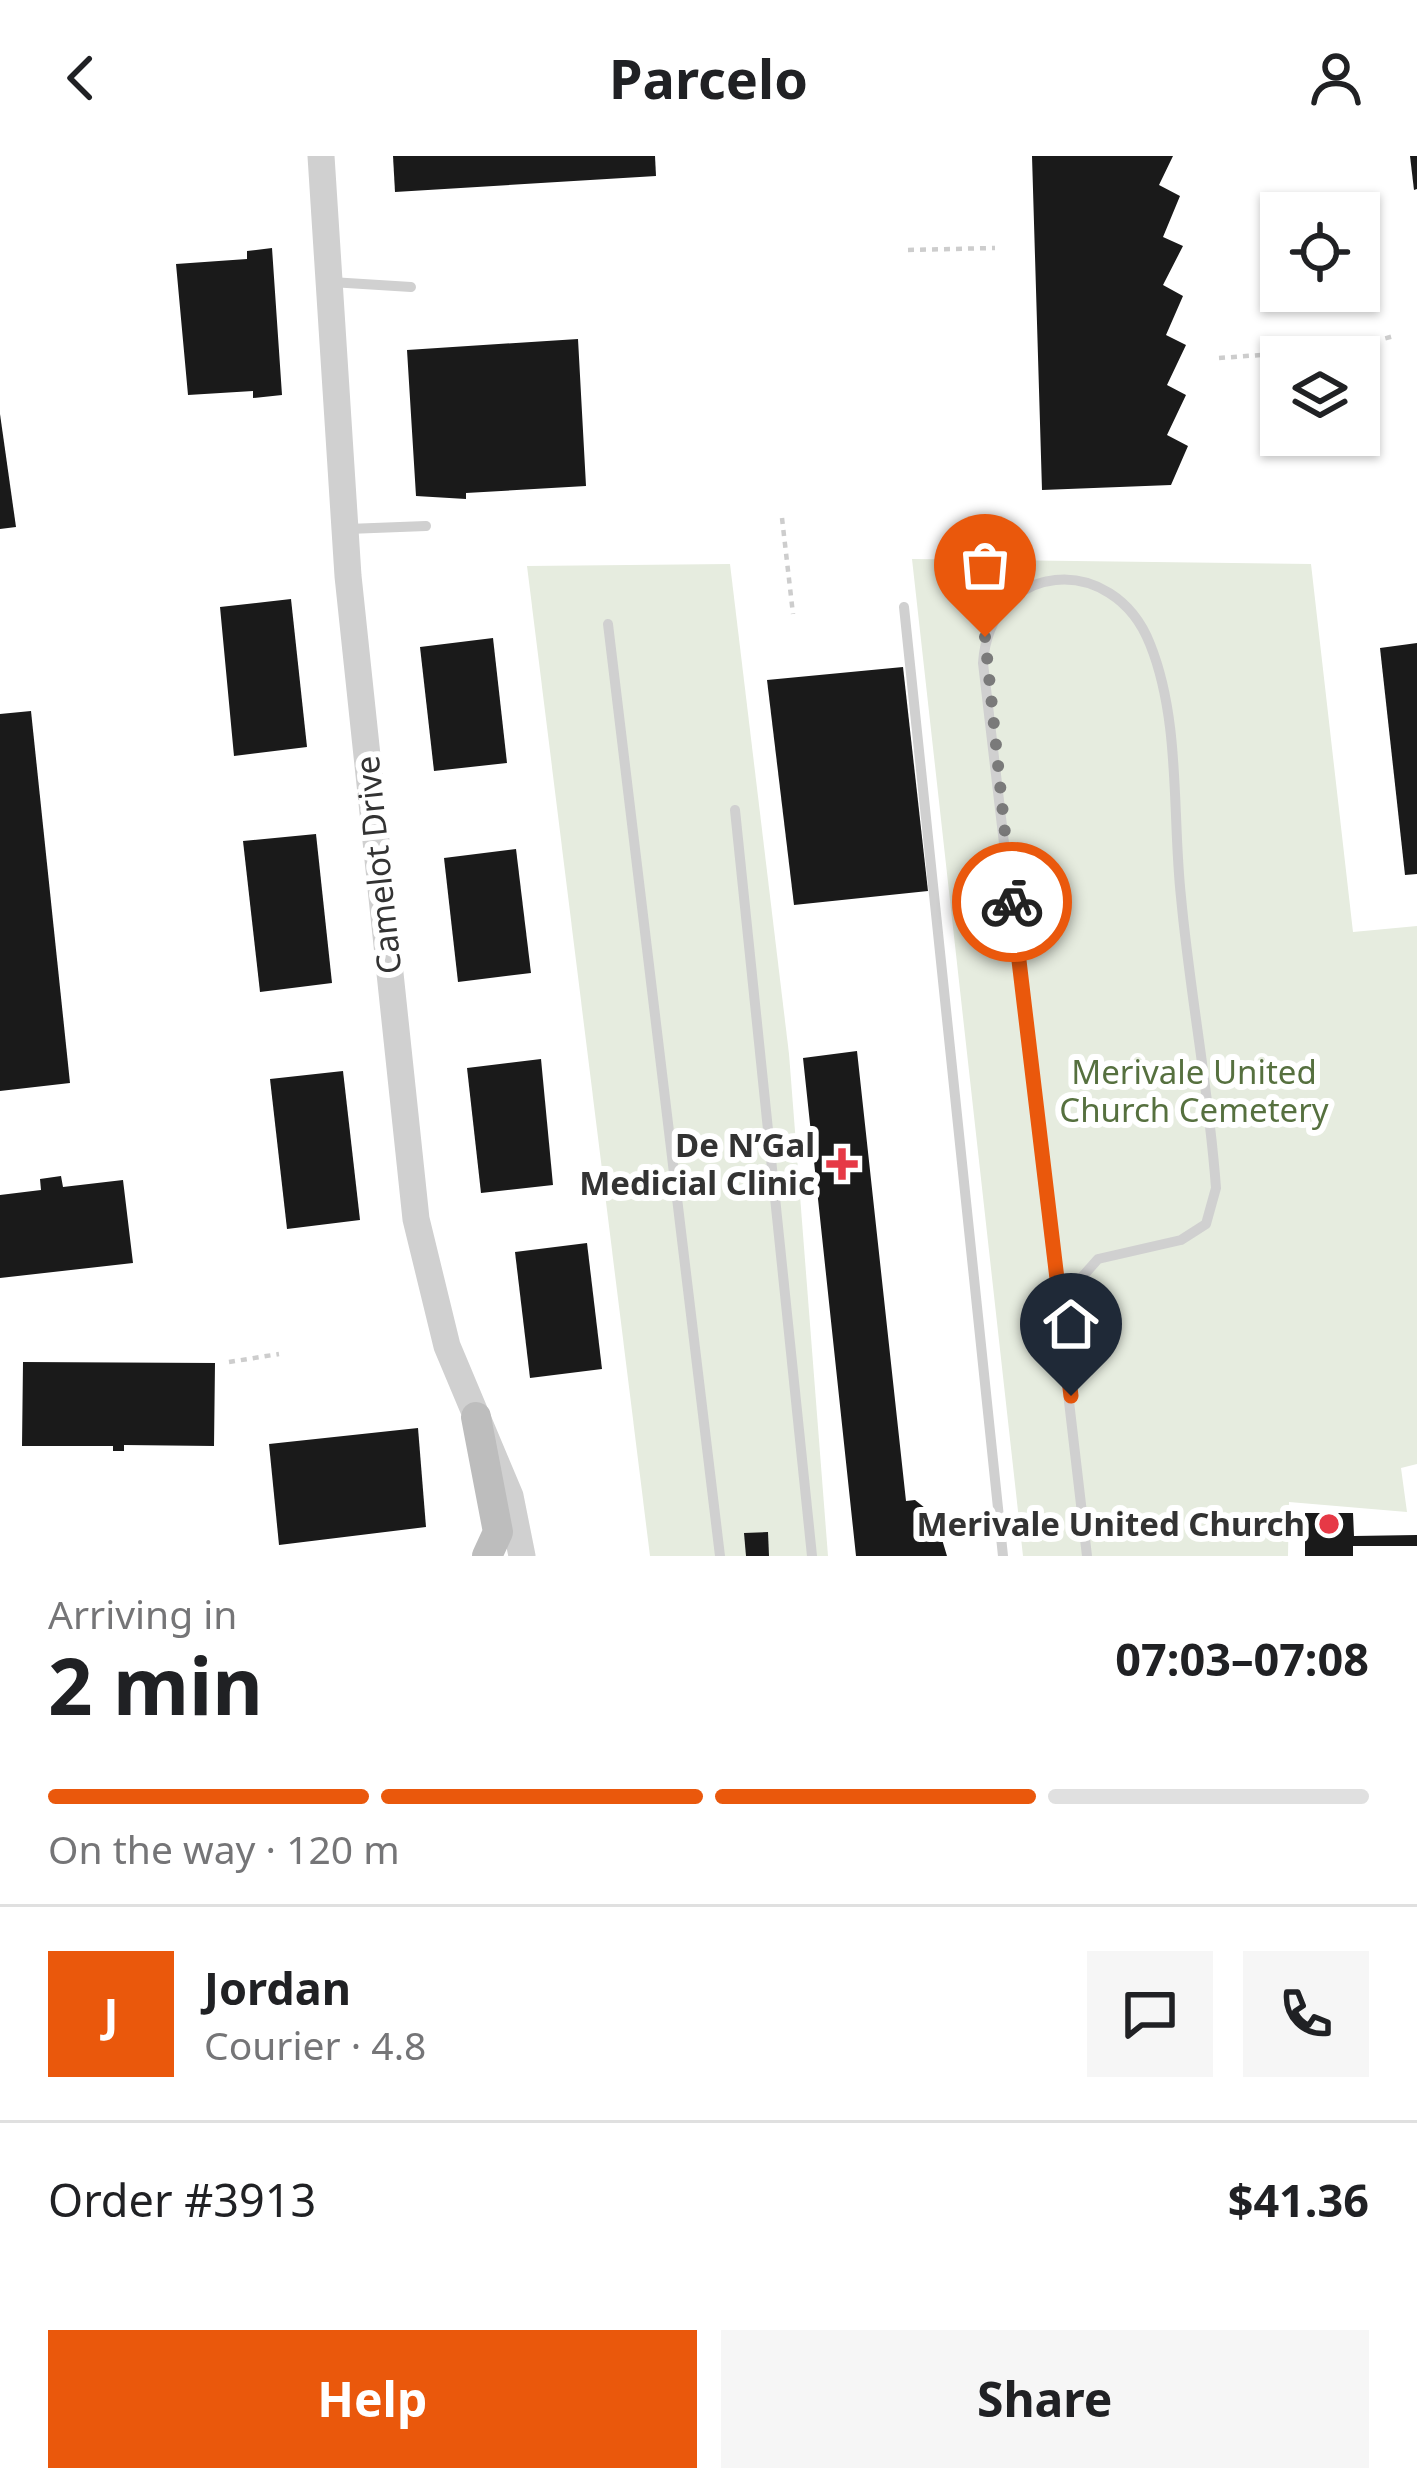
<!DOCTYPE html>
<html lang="en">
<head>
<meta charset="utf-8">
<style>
	:root { --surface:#fff; --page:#f6f6f6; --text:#202124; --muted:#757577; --line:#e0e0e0; --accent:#ea580c }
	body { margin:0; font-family:"Noto Sans",sans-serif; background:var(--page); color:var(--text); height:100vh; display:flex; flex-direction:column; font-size:45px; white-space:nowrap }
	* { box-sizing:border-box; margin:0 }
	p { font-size:39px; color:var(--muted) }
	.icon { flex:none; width:66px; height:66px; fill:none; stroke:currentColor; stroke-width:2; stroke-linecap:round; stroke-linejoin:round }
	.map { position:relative; height:1400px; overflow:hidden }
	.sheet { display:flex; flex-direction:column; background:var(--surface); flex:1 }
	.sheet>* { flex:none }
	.tools { position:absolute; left:1260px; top:36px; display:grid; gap:24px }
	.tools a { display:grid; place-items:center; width:120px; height:120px; border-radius:0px; background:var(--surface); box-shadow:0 3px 9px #0004; font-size:60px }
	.pin { position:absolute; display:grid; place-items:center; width:102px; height:102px; color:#fff; margin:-123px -51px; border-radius:50% 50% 50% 0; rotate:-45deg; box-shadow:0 0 12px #0007 }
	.pin .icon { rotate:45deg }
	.courier { position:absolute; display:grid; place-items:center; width:120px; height:120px; margin:-60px; border:9px solid #ea580c; border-radius:50%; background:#fff; color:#222; box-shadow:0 3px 15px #0007 }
	.head em { font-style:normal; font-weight:700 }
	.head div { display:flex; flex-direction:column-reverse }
	.head { display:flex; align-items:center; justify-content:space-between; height:204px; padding:0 48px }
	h1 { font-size:78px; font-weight:700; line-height:90px }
	.bar { display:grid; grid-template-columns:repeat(4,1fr); gap:18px 12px; align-content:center; height:144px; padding:0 48px }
	.bar i { height:15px; border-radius:9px; background:var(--line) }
	.bar .current { background:var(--accent) }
	.bar p { grid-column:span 4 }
	.line { display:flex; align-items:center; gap:30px; padding:0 48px; border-top:3px solid var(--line) }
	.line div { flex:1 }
	.round { display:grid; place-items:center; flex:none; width:126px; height:126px; border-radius:0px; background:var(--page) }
	.action { display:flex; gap:24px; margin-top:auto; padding:24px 48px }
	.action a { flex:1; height:138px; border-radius:0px; background:var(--accent); color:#fff; font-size:48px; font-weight:700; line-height:138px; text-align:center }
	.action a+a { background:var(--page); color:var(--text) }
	header { display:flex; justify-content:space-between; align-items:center; height:156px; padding:0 48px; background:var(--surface); font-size:54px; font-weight:700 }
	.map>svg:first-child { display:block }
</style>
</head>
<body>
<header><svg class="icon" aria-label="back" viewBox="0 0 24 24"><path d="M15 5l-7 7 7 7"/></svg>Parcelo<svg class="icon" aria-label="person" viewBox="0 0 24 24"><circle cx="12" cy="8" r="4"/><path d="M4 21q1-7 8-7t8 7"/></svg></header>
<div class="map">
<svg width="1417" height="1400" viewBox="0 0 1417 1400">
	<rect width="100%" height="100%" fill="#fff"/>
	<g fill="#e6ecdf">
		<polygon points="912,403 1311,408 1353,776 1417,770 1417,1308 1401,1312 1407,1356 1289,1346 1288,1400 1023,1400"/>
		<polygon points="730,408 789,898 828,1400 650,1400 527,410"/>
	</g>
	<g fill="#1a1a1a">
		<polygon points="393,0 655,0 656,20 395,36"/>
		<polygon points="1032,0 1173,0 1159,29 1180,40 1163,81 1183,90 1163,129 1183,140 1166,179 1186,189 1167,229 1186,239 1167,279 1188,290 1171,329 1042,334"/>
		<polygon points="1410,0 1417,0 1417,33 1414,34"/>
		<polygon points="272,92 282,239 253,242 253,235 188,239 176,108 247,103 247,95"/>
		<polygon points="578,183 586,330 466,337 466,343 416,340 407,194"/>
		<polygon points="0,258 16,371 0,373"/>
		<polygon points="291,443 307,591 234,600 220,451"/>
		<polygon points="493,482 507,607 434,615 420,491"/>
		<polygon points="1417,487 1417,718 1405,719 1380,492"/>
		<polygon points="903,511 928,735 794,749 767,524"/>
		<polygon points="31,555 70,927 0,935 0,558"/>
		<polygon points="316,678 332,827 260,836 243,685"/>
		<polygon points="516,693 531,817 458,826 444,702"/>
		<polygon points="857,895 906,1345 915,1344 935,1360 947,1400 856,1400 803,902"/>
		<polygon points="541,903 553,1029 481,1037 467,912"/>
		<polygon points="343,915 360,1064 287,1073 270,923"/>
		<polygon points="61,1020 63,1031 123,1024 133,1107 0,1122 0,1039 41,1034 40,1023"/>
		<polygon points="587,1087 602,1213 530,1222 515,1096"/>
		<polygon points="23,1206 215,1207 214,1290 124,1289 124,1295 113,1295 113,1290 22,1290"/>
		<polygon points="418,1272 426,1371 279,1389 269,1288"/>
		<polygon points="1305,1357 1353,1357 1354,1380 1417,1379 1417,1390 1353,1390 1353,1400 1305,1400"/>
		<polygon points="768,1376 769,1400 746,1400 744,1377"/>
	</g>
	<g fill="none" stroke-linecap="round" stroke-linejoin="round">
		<g stroke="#cdcdcd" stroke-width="4.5" stroke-dasharray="6 6" stroke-linecap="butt">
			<polyline points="908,94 995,92"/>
			<polyline points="1219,202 1345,193 1394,180"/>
			<polyline points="782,362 793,458"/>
			<polyline points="229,1206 279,1198"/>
		</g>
		<g stroke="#d0d0d0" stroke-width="10">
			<polyline points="331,126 411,131"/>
			<polyline points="348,373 426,370"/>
			<polyline points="904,451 1003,1400"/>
			<polyline points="608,468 720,1400"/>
			<polyline points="735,654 812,1400"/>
			<path d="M1060,1146l38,-43 83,-19 25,-16 10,-36c-7,-98 -26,-193 -35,-291 -9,-82 0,-176 -31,-253 -37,-94 -160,-83 -167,19l104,893"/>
		</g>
		<polyline stroke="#d0d0d0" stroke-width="27" points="321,0 348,420 416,1063 447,1190 510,1340 522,1400"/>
		<polyline stroke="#bdbdbd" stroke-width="30" points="476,1261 498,1376 487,1400"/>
	</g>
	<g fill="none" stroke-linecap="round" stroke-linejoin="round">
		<polyline stroke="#7a7a7a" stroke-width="12" stroke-dasharray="0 21.6" points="985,481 1012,746"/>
		<polyline stroke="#ea580c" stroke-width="15" points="1012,746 1071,1240"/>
	</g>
	<g fill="#e63946" stroke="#fff" stroke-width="4.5">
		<path d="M836 990h12v12h12v12h-12v12h-12v-12h-12v-12h12z"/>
		<circle cx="1329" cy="1368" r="12"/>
	</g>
	<g text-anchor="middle" stroke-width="12" stroke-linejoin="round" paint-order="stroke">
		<g font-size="33" fill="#333" stroke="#fff">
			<text transform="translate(378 709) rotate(-96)" y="12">Camelot Drive</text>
		</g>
		<g font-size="33" fill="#56703f" stroke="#fff">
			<text x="1194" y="928">Merivale United<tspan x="1194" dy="38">Church Cemetery</tspan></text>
		</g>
		<g font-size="33" font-weight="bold" fill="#333" stroke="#fff" text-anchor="end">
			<text x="815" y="1001">De N’Gal<tspan x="815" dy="38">Medicial Clinic</tspan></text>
			<text x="1305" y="1380">Merivale United Church</text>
		</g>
	</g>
</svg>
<div class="tools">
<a><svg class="icon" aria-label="locate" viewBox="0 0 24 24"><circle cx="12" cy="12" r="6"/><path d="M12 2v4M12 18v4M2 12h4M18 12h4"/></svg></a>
<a><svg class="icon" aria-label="layers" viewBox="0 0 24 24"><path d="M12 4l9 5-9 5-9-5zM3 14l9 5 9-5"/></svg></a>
</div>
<div class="pin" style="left:985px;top:481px;background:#ea580c"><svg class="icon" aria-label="bag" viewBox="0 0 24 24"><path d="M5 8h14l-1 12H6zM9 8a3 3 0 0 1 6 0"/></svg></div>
<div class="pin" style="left:1071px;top:1240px;background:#1f2937"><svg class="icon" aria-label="home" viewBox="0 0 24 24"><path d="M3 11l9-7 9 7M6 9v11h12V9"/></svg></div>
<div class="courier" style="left:1012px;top:746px"><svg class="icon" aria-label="bike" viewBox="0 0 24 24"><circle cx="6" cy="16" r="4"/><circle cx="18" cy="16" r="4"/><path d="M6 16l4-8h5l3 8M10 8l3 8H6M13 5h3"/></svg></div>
</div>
<section class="sheet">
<div class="head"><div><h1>2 min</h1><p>Arriving in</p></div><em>07:03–07:08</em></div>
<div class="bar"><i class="current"></i><i class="current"></i><i class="current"></i><i></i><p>On the way · 120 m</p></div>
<div class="line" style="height:216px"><b class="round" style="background:var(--accent);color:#fff">J</b><div><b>Jordan</b><p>Courier · 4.8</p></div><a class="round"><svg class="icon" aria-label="chat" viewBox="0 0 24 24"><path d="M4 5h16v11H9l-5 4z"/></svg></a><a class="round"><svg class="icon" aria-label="phone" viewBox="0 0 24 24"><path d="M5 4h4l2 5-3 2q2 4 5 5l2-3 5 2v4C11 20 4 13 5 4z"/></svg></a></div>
<div class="line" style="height:156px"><div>Order #3913</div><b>$41.36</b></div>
<div class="action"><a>Help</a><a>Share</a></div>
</section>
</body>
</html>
